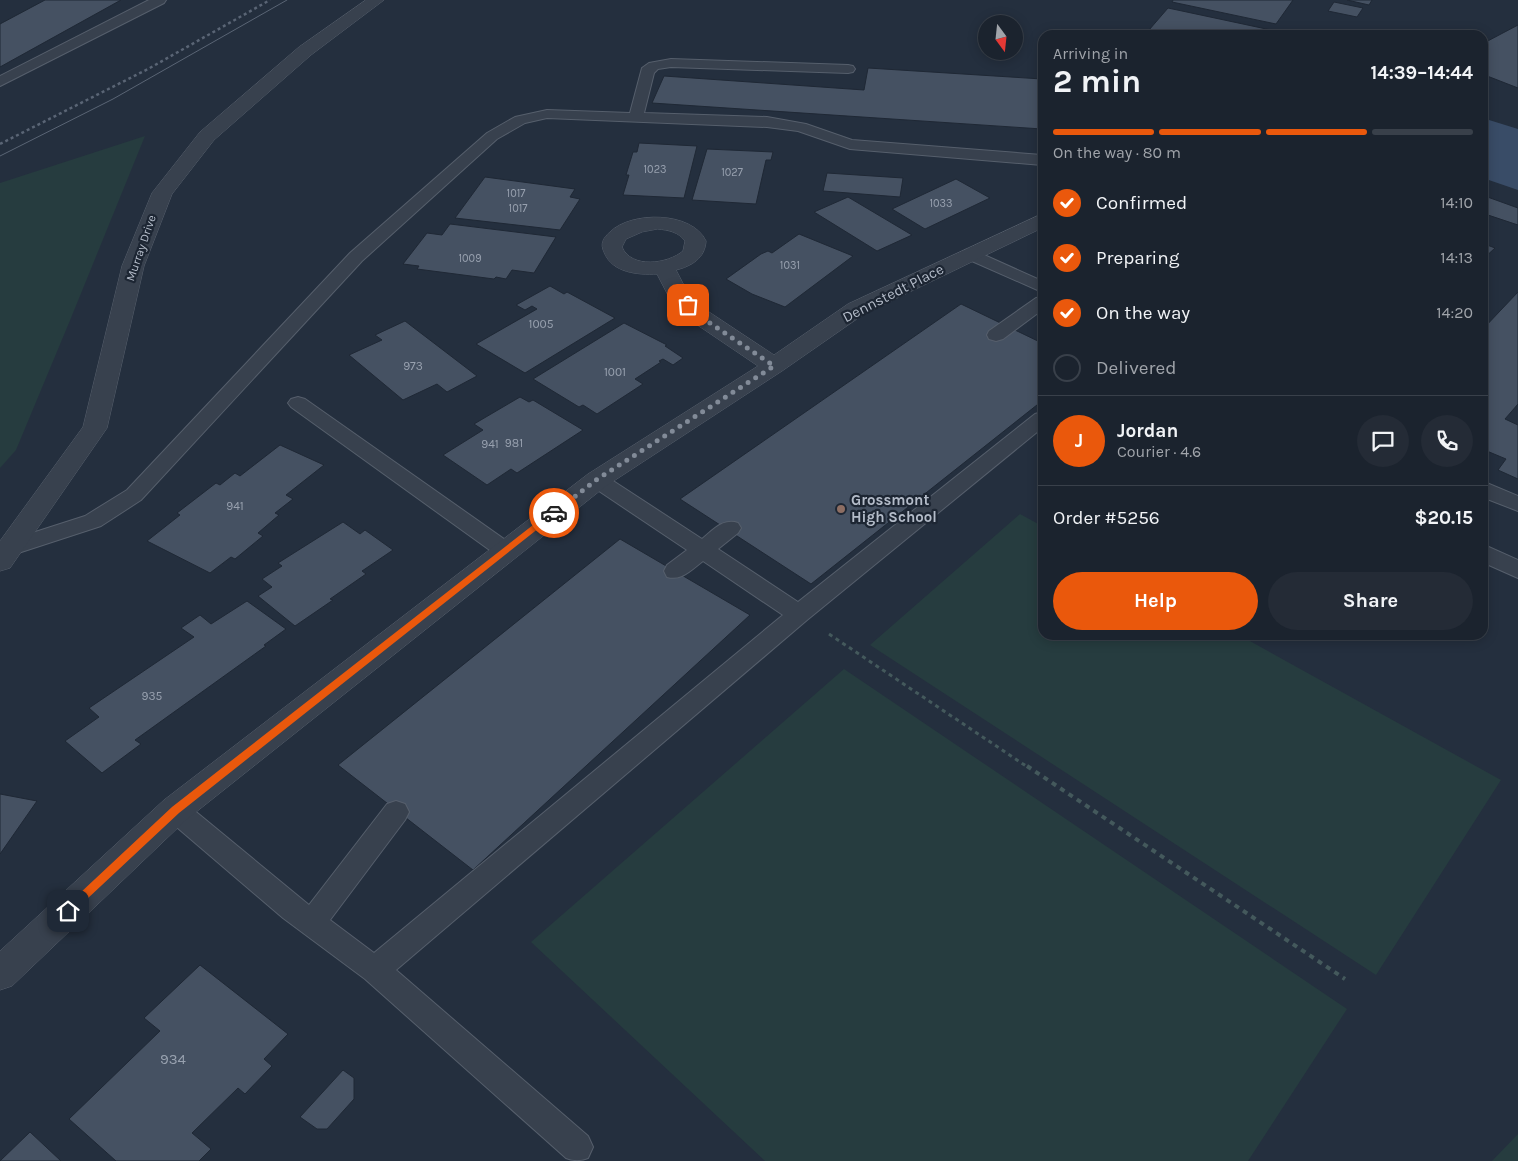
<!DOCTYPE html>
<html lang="en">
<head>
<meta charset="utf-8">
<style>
	:root { --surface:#1b232e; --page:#242b36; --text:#f1f3f6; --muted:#a0a4aa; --line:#39404a; --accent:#ea580c }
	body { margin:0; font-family:Karla,sans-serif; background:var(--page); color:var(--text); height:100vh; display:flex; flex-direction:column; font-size:19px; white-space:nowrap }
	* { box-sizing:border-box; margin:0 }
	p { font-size:16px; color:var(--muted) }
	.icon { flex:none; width:28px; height:28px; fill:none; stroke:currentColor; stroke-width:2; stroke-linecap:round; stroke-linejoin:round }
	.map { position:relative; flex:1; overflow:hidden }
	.details { position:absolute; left:1038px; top:30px; width:450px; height:610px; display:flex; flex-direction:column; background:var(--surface); border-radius:15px; box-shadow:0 2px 12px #0003,0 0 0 1px var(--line) }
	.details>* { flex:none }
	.needle { width:32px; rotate:165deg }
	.fabs { position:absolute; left:978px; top:15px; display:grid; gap:10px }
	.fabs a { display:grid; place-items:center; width:45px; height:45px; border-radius:50%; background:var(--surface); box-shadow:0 2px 12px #0003,0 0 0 1px var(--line); font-size:25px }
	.pin { position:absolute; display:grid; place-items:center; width:42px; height:42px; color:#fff; margin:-21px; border-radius:10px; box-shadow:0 2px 8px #0006 }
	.courier { position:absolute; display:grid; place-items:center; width:50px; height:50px; margin:-25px; border:4px solid #ea580c; border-radius:50%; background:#fff; color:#222; box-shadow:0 1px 6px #0007 }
	.summary em { font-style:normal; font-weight:700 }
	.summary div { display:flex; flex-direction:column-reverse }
	.summary { display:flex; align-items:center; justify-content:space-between; height:85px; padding:0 15px }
	h1 { font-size:32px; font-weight:700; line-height:38px }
	.bar { display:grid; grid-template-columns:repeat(4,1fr); gap:8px 5px; align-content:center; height:60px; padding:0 15px }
	.bar i { height:6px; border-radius:4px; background:var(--line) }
	.bar .selected { background:var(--accent) }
	.bar p { grid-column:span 4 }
	.line { display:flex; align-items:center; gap:12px; padding:0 15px; border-top:1px solid var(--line) }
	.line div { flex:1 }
	.round { display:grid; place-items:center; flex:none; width:52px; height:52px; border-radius:26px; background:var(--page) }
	ol { padding:0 15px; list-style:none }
	li { display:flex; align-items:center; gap:15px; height:55px }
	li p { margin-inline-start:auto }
	li .icon { padding:5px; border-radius:50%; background:var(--accent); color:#fff; stroke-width:4 }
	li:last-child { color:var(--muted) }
	li i { width:28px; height:28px; border:2px solid var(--line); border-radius:50% }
	.cta { display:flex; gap:10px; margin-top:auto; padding:10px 15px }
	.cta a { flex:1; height:58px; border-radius:30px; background:var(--accent); color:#fff; font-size:20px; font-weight:700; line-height:58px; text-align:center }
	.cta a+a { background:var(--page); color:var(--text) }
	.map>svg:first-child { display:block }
</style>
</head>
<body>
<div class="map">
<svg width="1518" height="1161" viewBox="0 0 1518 1161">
	<rect width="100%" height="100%" fill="#242f3e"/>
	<g fill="#263c3f">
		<polygon points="145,136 71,318 16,450 0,468 0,183"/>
		<polygon points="1020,514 1042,526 1042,635 1239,635 1501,780 1376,975 870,645"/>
		<polygon points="844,669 1347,1009 1248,1161 765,1161 531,942"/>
		<polygon points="1518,1134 1518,1161 1492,1161"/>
	</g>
	<polygon fill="#394c67" points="1489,120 1518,129 1518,190 1483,178 1483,126"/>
	<g fill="#455162" stroke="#1f2835">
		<polygon points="45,0 121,0 0,67 0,24"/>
		<polygon points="1173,0 1293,0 1276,24 1172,2"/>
		<polygon points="1347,0 1372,0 1369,5"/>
		<polygon points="1334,2 1363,8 1357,17 1328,11"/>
		<polygon points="1168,8 1271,30 1267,35 1171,35 1149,30"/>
		<polygon points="1518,25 1518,88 1482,74 1482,44"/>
		<polygon points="868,68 1042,79 1042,129 652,103 664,76 864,90"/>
		<polygon points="639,143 697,146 684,198 623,195 629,175 626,175 633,152 637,152"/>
		<polygon points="707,149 773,152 771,160 766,160 756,204 692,200"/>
		<polygon points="827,173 903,178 900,197 823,191"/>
		<polygon points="485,177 575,189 570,197 580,199 560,230 455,218"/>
		<polygon points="956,179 990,198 925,229 892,209"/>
		<polygon points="1482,195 1518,208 1518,225 1482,213"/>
		<polygon points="848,197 912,235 877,251 814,212"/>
		<polygon points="450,224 556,237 534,273 512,270 506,279 496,277 494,279 417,269 419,266 403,264 427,233 442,235"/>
		<polygon points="799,234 853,256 785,307 752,294 726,279 761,254 768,251 772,253"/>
		<polygon points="1482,243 1495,248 1482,260"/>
		<polygon points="550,286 564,294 567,292 615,318 525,373 476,344 537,309 532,306 525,310 516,305"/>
		<polygon points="1518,292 1518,404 1505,419 1518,425 1518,479 1498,470 1506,459 1482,449 1482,330"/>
		<polygon points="961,304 1042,343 1042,401 811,584 680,499"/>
		<polygon points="405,321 477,376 447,392 437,384 403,400 349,355 382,340 375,335"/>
		<polygon points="624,323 667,345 665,346 683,358 673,365 663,359 659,361 661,362 635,379 643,384 597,414 583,405 579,407 533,379"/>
		<polygon points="520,397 529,402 533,400 583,430 517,473 511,469 487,485 443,455 483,430 474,424"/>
		<polygon points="280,445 324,465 286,495 293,499 275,513 279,515 258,533 263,536 235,559 231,557 210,573 147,541 180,515 177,513 216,483 220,485 235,473 240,476"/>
		<polygon points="343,522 360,534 365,530 393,550 362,571 366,574 330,599 333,600 295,626 258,596 272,587 262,579 282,566 278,563"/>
		<polygon points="620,539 750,615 473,870 338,765"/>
		<polygon points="247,601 286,629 264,645 266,646 135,740 141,744 102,773 65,741 99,717 89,708 194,637 181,628 200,615 211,624"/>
		<polygon points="0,794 37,801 0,854"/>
		<polygon points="200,965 288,1034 264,1059 272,1066 245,1094 238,1088 192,1133 211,1149 199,1161 116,1161 69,1119 160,1031 144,1018"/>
		<polygon points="343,1070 354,1078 354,1099 327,1129 317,1129 300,1117"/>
		<polygon points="30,1132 61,1161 0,1161"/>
	</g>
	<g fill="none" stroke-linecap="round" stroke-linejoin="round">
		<defs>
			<g id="service">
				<polygon points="149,0 166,0 164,3 0,86 0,76"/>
				<polygon points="671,59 848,65 853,66 855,69 853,72 848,73 671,67 658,69 654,73 644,113 767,117 806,124 852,140 1042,155 1042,165 850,149 798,131 767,127 547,118 525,123 497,139 362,261 141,500 101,526 9,556 1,553 1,543 85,516 127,490 350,253 487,133 515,117 547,110 630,113 642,68 649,63"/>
				<polygon points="971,249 1042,281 1042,292 965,258 962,254 965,250"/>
				<polygon points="1042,297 1042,310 1003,339 996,341 989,339 987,335 989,331 1036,298"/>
				<polygon points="298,397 305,399 514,546 517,551 514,556 506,559 498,556 291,407 288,403 291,399"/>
				<path d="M1042,412v16l-235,192 -411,350 192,166 5,11 -5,11c-8,3 -14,3 -22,0l-201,-179 -82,-61 -117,-100 -4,-8 4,-8 9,-3 9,3 125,103 78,-101 9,-3 9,3 4,8 -4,8 -75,100 44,33 409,-338 -80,-54c-12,9 -21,20 -36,16l-3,-6 3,-6 20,-15 -97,-65 -3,-5 3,-5 7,-2 7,2 98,64c11,-9 21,-21 36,-16l3,5 -3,5 -20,16 80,53 237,-188z"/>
				<polygon points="1482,481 1518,496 1518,511 1482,497"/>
				<polygon points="1482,544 1518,560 1518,578 1482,562"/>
			</g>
			<path id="minor" d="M1042,214v14l-178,86 -82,57 -176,115 -420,334 -174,166 -12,4v-39l164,-151 424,-326 170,-108 -68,-46 -19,-19 -14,-27c-19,1 -45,-1 -53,-22 -4,-8 -1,-14 6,-20 21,-21 82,-21 96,9 -1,17 -14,25 -30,29l12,23 18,17 68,45 74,-51zM658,229c10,1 21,3 27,12l-2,10c-15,13 -52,18 -61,-4l4,-8 16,-7z"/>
			<polygon id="tertiary" points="366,0 384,0 311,55 214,140 172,194 144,266 107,428 10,568 0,571 0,541 83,427 122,266 152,193 200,132 299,47"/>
		</defs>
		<use href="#service" stroke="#565f6c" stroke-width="2"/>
		<use href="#minor" stroke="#565f6c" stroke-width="1"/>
		<use href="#tertiary" stroke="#565f6c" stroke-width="1"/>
		<polyline stroke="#44595c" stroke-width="3" stroke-dasharray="4 4" stroke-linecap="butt" points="829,634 1029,768"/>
		<polyline stroke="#44595c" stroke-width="4" stroke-dasharray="5 5" stroke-linecap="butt" points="1027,766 1345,979"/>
		<use href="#service" fill="#38414e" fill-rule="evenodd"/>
		<use href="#minor" fill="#38414e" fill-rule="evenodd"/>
		<use href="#tertiary" fill="#38414e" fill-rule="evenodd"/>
		<polyline stroke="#5a6575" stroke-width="1" points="0,156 113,99 287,0"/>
		<polyline stroke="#5a6575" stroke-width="2.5" stroke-dasharray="3 3" stroke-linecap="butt" points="0,144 148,69 270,0"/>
	</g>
	<polygon fill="#ea580c" points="551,511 558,513 179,813 71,914 64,914 64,908 172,807"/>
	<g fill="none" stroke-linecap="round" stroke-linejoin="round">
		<polyline stroke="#828b98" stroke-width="5" stroke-dasharray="0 9" points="554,513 596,480 774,366 698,315 688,305"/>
	</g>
	<circle fill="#8d6e63" stroke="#1d2633" stroke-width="2" cx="841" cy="509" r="5"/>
	<g text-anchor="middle" stroke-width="4.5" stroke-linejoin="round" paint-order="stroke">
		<g font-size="11" fill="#98a1af">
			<text x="655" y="173">1023</text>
			<text x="732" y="176">1027</text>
			<text x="516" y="197">1017</text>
			<text x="941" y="207">1033</text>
			<text x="518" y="212">1017</text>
			<text x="470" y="262">1009</text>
			<text x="790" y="269">1031</text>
		</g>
		<g font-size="12" fill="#b4bcc9" stroke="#1d2633">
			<text transform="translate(141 248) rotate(-71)" y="4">Murray Drive</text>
		</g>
		<g font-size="12" fill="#98a1af">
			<text x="541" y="328">1005</text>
			<text x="413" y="370">973</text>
			<text x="615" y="376">1001</text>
			<text x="514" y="447">981</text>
			<text x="490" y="448">941</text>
			<text x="235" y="510">941</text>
			<text x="152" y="700">935</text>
		</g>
		<g font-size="15" fill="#b4bcc9" stroke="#1d2633">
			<text transform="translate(893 293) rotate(-27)" y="5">Dennstedt Place</text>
		</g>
		<g font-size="15" font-weight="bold" fill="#b4bcc9" stroke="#1d2633" text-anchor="start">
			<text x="851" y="505">Grossmont<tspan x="851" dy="17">High School</tspan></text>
		</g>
		<g font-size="15" fill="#98a1af">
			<text x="173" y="1064">934</text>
		</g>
	</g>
</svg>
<div class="fabs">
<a><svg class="needle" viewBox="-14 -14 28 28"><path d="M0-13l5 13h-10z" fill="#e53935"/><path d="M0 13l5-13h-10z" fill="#a0a4aa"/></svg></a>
</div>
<div class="pin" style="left:688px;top:305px;background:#ea580c"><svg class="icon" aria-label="bag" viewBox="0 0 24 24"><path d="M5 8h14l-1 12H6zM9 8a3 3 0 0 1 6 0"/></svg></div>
<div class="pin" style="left:68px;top:911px;background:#1f2937"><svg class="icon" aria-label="home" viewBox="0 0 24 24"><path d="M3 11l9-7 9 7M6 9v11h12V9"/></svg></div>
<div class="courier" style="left:554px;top:513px"><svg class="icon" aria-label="car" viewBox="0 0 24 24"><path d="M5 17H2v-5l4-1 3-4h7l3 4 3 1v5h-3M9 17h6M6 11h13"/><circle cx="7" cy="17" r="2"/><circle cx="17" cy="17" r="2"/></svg></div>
<section class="details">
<div class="summary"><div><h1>2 min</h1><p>Arriving in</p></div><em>14:39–14:44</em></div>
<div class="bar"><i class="selected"></i><i class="selected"></i><i class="selected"></i><i></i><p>On the way · 80 m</p></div>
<ol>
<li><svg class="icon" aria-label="check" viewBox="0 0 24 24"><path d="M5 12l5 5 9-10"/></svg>Confirmed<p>14:10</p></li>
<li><svg class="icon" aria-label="check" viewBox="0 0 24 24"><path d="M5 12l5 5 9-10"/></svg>Preparing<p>14:13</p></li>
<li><svg class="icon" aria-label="check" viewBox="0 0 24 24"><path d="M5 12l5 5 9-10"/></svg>On the way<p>14:20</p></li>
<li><i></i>Delivered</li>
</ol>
<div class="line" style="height:90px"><b class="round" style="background:var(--accent);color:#fff">J</b><div><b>Jordan</b><p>Courier · 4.6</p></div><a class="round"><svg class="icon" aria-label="chat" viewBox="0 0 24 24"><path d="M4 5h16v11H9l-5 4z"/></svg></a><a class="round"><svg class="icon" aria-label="phone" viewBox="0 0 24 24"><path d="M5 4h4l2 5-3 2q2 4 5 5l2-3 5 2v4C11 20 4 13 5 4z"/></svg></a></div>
<div class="line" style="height:65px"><div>Order #5256</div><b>$20.15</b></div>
<div class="cta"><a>Help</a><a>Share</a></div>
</section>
</div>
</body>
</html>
